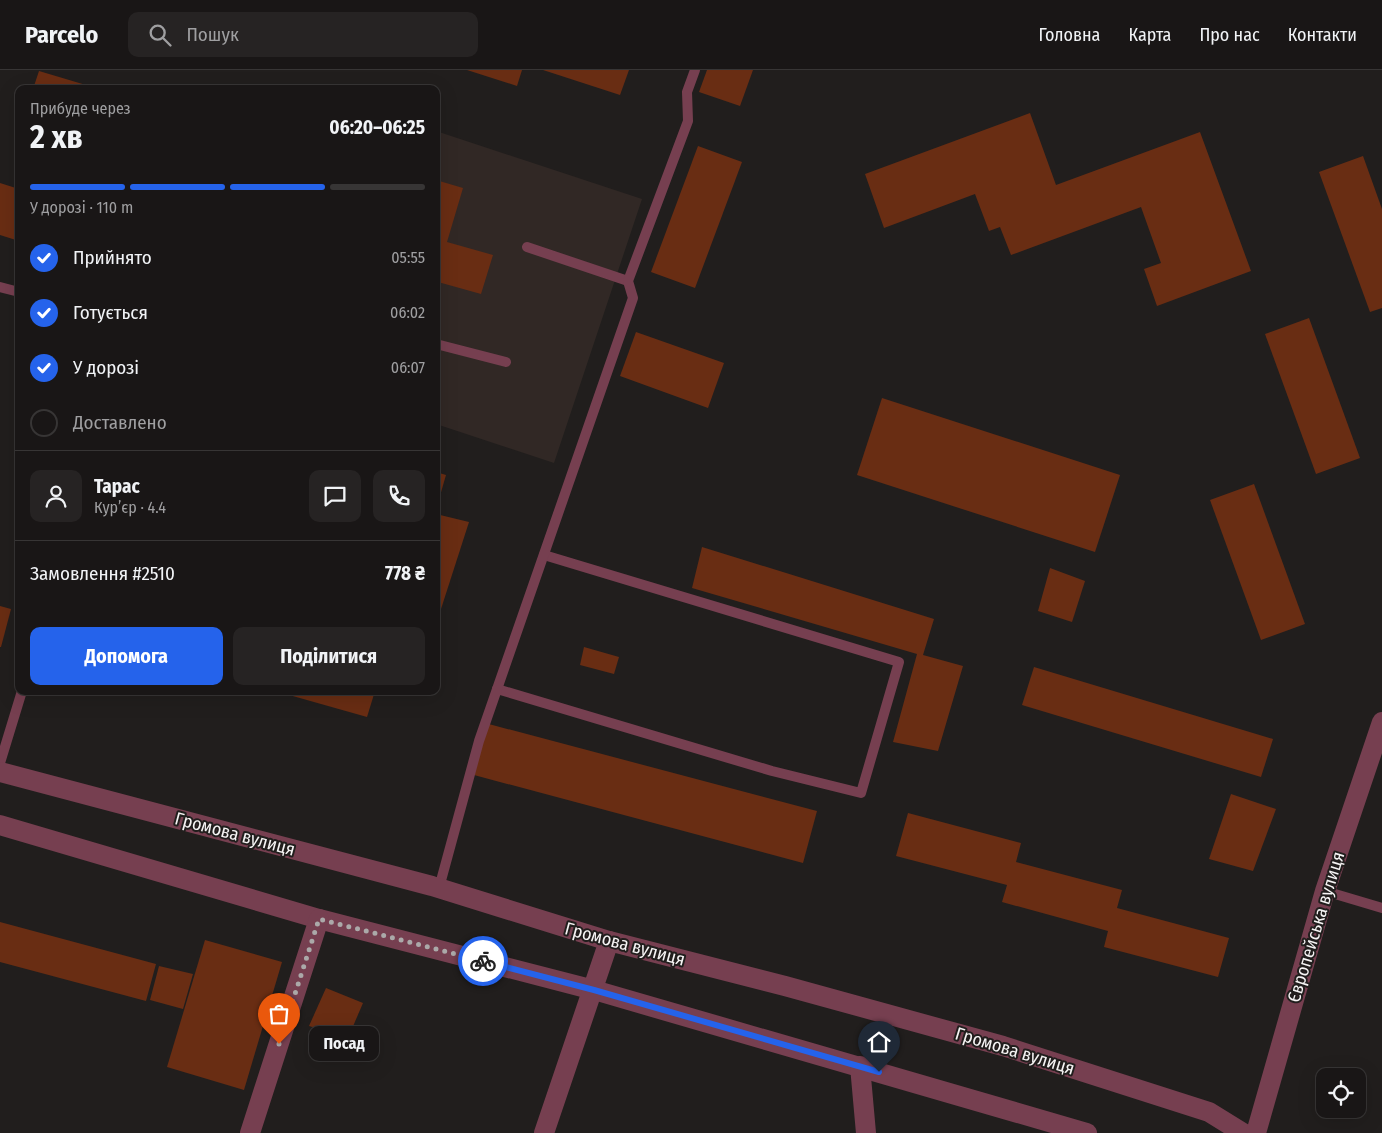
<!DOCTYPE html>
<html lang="uk">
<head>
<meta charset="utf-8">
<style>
	:root { --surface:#191616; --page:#262323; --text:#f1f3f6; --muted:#9f9fa1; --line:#373535; --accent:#2563eb }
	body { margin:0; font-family:"Fira Sans Condensed",sans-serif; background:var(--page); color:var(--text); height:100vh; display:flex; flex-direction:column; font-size:19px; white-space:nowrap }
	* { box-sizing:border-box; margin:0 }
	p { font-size:16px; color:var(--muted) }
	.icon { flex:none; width:28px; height:28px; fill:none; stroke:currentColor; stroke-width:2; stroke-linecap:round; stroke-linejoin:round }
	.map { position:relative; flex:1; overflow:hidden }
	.side { position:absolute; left:15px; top:15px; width:425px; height:610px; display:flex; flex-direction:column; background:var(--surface); border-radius:10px; box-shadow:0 5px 20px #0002,0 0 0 1px var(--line) }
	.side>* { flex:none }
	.controls { position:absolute; left:1316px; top:998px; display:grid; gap:10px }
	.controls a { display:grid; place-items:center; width:50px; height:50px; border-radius:10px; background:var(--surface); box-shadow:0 5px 20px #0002,0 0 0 1px var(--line); font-size:25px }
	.pin { position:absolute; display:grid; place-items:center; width:42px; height:42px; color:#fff; margin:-51px -21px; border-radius:50% 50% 50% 0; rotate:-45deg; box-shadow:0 0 5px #0007 }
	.pin .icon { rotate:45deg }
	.courier { position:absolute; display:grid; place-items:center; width:50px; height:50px; margin:-25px; border:4px solid #2563eb; border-radius:50%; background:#fff; color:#222; box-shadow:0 1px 6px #0007 }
	.bubble { position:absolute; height:35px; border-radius:10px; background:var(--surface); box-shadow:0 5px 20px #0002,0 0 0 1px var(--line); font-size:16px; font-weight:700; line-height:35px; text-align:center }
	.head em { font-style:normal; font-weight:700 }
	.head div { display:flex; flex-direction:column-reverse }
	.head { display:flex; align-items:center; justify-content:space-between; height:85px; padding:0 15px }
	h1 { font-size:32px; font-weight:700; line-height:38px }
	.bar { display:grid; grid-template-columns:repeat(4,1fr); gap:8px 5px; align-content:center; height:60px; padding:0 15px }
	.bar i { height:6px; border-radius:4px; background:var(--line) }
	.bar .on { background:var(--accent) }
	.bar p { grid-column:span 4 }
	.line { display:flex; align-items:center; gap:12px; padding:0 15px; border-top:1px solid var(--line) }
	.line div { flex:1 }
	.round { display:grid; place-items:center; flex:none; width:52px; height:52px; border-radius:10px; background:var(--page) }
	ol { padding:0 15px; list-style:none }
	li { display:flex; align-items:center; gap:15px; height:55px }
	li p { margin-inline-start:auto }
	li .icon { padding:5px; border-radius:50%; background:var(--accent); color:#fff; stroke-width:4 }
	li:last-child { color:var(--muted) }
	li i { width:28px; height:28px; border:2px solid var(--line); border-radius:50% }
	.action { display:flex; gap:10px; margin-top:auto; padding:10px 15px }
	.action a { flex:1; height:58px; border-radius:10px; background:var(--accent); color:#fff; font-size:20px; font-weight:700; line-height:58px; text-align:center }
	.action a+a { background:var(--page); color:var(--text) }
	header { display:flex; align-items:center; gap:30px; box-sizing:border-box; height:70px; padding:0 25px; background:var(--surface); border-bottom:1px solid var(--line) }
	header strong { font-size:24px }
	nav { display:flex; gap:28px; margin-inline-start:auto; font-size:18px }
	.search { width:350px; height:45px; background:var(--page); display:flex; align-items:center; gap:12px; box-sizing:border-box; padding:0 18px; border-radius:10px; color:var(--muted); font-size:19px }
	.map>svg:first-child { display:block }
</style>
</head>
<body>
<header>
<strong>Parcelo</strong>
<div class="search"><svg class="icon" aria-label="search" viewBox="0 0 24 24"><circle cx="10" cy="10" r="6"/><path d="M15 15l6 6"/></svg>Пошук</div>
<nav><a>Головна</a><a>Карта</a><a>Про нас</a><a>Контакти</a></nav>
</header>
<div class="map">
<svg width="1382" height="1063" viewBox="0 0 1382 1063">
	<rect width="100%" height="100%" fill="#211e1d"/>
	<polygon fill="#312825" points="436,61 642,129 554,393 436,354"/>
	<g fill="#692d13">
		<polygon points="467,0 522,0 517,16"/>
		<polygon points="543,0 629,0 620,25"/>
		<polygon points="707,0 753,0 740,36 699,22"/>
		<polygon points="39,1 96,18 96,19 33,19"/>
		<polygon points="1030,43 1056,115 1200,62 1251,201 1157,236 1144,199 1161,193 1141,137 1011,185 1000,157 989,161 975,124 884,158 865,104"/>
		<polygon points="698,76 742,92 695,218 651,202"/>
		<polygon points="1363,86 1382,139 1382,238 1370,242 1319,102"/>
		<polygon points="436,110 463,118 447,172 493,185 481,224 438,212 436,216"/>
		<polygon points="0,113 19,119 19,171 0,165"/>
		<polygon points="1309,248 1360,388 1316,404 1265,264"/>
		<polygon points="636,262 724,293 708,338 620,306"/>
		<polygon points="882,328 1120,405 1095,482 857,405"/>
		<polygon points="436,402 446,405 437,436 436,436"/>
		<polygon points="1254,414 1305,554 1261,570 1210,430"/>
		<polygon points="436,444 469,452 441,539 436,538"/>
		<polygon points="702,477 934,549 923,585 963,596 938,681 893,672 917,584 692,518"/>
		<polygon points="1050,498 1085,511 1072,552 1038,541"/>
		<polygon points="0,536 11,539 1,577 0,577"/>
		<polygon points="584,577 619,587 614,604 580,595"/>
		<polygon points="1034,597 1273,669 1261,707 1022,635"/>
		<polygon points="275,621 375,621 367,647"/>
		<polygon points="485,653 817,741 803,793 474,705"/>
		<polygon points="1231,724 1276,739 1253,801 1209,789"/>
		<polygon points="908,743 1021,773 1016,792 1122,820 1117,838 1229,868 1218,907 1104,877 1108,861 1002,832 1007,815 896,786"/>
		<polygon points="0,852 156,894 146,931 0,892"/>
		<polygon points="205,870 282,892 244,1020 167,997"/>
		<polygon points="159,896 193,904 183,939 150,930"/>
		<polygon points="326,918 363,933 348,968 309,956"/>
	</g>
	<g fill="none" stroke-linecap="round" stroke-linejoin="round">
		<g stroke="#763f50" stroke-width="10">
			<polyline points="527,177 628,211"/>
			<polyline points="0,217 19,222"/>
			<polyline points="436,274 506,292"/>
			<polyline points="497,619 772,701 861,723 899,592 544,485"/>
			<polyline points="0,693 22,621"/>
			<polyline points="439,818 479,671 633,228 628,211 688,51 687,22 695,0"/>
			<polyline points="1325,821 1382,838"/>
		</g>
		<g stroke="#763f50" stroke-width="20">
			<polyline points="0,702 432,816 609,871 785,916 1003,976 1209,1042 1243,1063"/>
			<polyline points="0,755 319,849 594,920 1087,1063"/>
			<polyline points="860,996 866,1063"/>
			<polyline points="250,1063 319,849"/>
			<polyline points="544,1063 609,871"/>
			<polyline points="1256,1063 1325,821 1382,652"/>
		</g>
	</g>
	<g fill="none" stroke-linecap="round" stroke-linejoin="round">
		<polyline stroke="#aba9a9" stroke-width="5" stroke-dasharray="0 9" points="279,974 319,849 483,891"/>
		<polyline stroke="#2563eb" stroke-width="6" points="483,891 594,920 879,1002"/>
	</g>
	<g text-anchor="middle" stroke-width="4" stroke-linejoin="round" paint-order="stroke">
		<g font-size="18" fill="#f6f4f4" stroke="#211e1d">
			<text transform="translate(235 764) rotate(15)" y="6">Громова вулиця</text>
			<text transform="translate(1316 857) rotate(-73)" y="6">Європейська вулиця</text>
			<text transform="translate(625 874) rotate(15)" y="6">Громова вулиця</text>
			<text transform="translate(1015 981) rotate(17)" y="6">Громова вулиця</text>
		</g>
	</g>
</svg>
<div class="controls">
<a><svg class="icon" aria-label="locate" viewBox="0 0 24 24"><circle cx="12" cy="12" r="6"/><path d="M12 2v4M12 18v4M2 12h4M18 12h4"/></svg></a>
</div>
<div class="pin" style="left:279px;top:974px;background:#ea580c"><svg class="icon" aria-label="bag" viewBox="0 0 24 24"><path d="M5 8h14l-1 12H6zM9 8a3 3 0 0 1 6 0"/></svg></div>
<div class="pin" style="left:879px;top:1002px;background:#1f2937"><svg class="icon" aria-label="home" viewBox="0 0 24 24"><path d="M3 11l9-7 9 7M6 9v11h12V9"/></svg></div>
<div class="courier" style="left:483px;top:891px"><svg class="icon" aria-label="bike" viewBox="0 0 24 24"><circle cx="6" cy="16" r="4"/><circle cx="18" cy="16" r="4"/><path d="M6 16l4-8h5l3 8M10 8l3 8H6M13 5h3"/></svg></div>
<div class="bubble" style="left:309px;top:956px;width:70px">Посад</div>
<section class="side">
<div class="head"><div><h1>2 хв</h1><p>Прибуде через</p></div><em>06:20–06:25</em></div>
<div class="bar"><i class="on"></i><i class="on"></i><i class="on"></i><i></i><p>У дорозі · 110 m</p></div>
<ol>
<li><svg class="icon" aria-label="check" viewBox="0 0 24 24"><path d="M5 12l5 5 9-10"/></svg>Прийнято<p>05:55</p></li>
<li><svg class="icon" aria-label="check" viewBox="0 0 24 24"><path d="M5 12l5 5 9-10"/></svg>Готується<p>06:02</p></li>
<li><svg class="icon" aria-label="check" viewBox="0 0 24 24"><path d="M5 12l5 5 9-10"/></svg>У дорозі<p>06:07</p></li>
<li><i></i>Доставлено</li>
</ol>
<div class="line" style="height:90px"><a class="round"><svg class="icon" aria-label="person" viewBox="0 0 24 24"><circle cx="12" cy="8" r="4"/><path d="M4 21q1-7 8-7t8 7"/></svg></a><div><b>Тарас</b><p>Кур’єр · 4.4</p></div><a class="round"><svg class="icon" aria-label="chat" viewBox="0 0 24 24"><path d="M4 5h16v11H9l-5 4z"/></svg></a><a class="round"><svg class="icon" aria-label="phone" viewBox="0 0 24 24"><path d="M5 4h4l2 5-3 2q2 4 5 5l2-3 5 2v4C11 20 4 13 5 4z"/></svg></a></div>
<div class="line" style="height:65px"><div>Замовлення #2510</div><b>778 ₴</b></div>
<div class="action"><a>Допомога</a><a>Поділитися</a></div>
</section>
</div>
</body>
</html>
